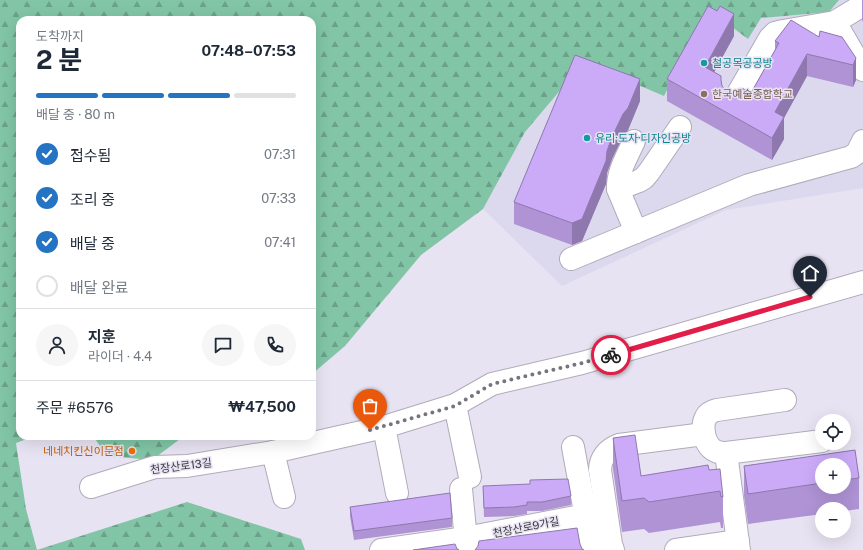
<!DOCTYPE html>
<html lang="ko">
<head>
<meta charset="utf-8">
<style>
	:root { --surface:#fff; --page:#f6f6f7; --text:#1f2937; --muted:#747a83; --line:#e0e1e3; --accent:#2574c3 }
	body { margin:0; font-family:"Public Sans","Noto Sans KR",sans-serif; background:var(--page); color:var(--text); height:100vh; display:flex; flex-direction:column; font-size:15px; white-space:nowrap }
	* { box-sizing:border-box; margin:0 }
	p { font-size:13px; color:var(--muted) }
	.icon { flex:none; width:22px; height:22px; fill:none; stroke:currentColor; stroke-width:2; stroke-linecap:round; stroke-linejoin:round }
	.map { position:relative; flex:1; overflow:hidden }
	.side { position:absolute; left:16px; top:16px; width:300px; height:424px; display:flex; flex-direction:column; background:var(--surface); border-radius:12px; box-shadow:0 4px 16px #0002 }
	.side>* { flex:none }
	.controls { position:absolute; left:815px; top:414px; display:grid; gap:8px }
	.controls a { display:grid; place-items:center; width:36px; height:36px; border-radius:50%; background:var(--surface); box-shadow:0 4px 16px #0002; font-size:20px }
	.pin { position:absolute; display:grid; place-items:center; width:34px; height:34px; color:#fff; margin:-41px -17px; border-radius:50% 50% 50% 0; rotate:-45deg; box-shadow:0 0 4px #0007 }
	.pin .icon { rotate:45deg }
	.courier { position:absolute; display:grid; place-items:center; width:40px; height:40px; margin:-20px; border:3px solid #e11d48; border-radius:50%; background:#fff; color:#222; box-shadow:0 1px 5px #0007 }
	.headline em { font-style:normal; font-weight:700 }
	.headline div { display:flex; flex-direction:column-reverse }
	.headline { display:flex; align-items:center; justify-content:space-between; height:68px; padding:0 20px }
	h1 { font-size:26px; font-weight:700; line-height:30px }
	.bar { display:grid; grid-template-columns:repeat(4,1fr); gap:6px 4px; align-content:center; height:48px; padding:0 20px }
	.bar i { height:5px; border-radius:3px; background:var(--line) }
	.bar .selected { background:var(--accent) }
	.bar p { grid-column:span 4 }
	.line { display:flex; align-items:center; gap:10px; padding:0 20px; border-top:1px solid var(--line) }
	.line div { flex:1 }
	.round { display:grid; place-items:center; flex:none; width:42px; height:42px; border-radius:21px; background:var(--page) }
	ol { padding:0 20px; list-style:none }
	li { display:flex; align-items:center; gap:12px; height:44px }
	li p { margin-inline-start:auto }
	li .icon { padding:4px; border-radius:50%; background:var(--accent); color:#fff; stroke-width:4 }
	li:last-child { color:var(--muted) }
	li i { width:22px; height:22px; border:2px solid var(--line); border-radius:50% }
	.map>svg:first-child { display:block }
</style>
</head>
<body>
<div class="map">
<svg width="863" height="550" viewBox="0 0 863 550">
	<defs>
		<pattern id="forest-firs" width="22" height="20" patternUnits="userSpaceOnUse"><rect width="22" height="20" fill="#81c5a6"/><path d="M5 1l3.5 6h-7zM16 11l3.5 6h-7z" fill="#6ba189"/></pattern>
	</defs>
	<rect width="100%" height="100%" fill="#e8e3f2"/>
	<polygon fill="#dcd9ef" points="598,0 863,0 863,188 726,210 562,286 483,209"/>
	<g fill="url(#forest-firs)">
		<polygon points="0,0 839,0 829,12 761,18 748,39 708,9 664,96 584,62 525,132 483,209 421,255 345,346 312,374 312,20 20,20 20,436 35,436 16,443 26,509 37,550 187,502 301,539 305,550 0,550"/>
		<polygon points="93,436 184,436 152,460 107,456"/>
	</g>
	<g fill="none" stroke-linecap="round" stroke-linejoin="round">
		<defs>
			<g id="minor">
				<polyline points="835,22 863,70"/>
				<polyline points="733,102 770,38 775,33 783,31 835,22 863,5"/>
				<path d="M634,141c-6,14 -17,31 -16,48l18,43"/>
				<polyline points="618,189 639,181 644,178 649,172 680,127"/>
				<polyline points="571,259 749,185 851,157 857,153 863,141"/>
				<path d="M785,400l-68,10c-4,1 -9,3 -11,7 -5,9 -2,24 5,31 4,4 9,5 15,5l96,-12"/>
				<polyline points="455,405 470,477"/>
				<polyline points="384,427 397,493"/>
				<polyline points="573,447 592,550"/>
				<polyline points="273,452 284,497"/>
				<polyline points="726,453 739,550"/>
				<polyline points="91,487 155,467 187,466 273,452 384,427 455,405 492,384 582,363 863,282"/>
				<polyline points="461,489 467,550"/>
				<polyline points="381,550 466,538 586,515"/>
				<path d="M613,550l-2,-6 -11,-74c0,-12 8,-21 19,-25l85,-11"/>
				<polyline points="676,550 738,541"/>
			</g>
		</defs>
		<use href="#minor" stroke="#b1abb9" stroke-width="24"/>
		<use href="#minor" stroke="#fff" stroke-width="22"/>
	</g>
	<g fill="#af93d5" fill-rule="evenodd">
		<polygon points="862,0 863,0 863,22 862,20"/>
		<polygon points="717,11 734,36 714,72 721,83 722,86 727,91 733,92 751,93 775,50 775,41 819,37 856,58 856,80 853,87 807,76 784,118 784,139 772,160 667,101 667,79"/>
		<polygon points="640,101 628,130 623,136 612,159 607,173 606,184 582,241 572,245 514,224 514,202"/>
		<polygon points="613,438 641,476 709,470 723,497 723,528 721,528 720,522 649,533 644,529 622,532 613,469"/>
		<path d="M855,450l4,28v31l-15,2v-2h-22v5l-74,10 -4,-28v-30zM822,465h22v22h-22z"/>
		<polygon points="483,486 571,496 571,505 542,511 527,511 527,514 514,516 484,517"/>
		<polygon points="350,507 452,518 452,527 354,540 350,516"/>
	</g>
	<g fill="#8e78ae">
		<polygon points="734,14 734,36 705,89 705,67"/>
		<polygon points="807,54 807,76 784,118 784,139 772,160 772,138 775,112"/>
		<polygon points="856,58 856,80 853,87 853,65"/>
		<polygon points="640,79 640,101 628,130 623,136 612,159 607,173 606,184 582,241 572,245 572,223 607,151 612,137"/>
	</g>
	<g fill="#cbabf8" stroke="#8e78ae">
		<polygon points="708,6 717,11 720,6 734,14 705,67 721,76 721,80 722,86 727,91 733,92 739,91 742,88 751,93 779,43 775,41 791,20 819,37 820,31 842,37 856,58 853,65 807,54 775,112 784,117 772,138 667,79"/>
		<polygon points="575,55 640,79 628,108 623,114 612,137 607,151 606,161 582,219 572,223 514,202"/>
		<polygon points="635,435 641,476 708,465 709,470 720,469 723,497 721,497 720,491 649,502 644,498 622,501 613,438"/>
		<polygon points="855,450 859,478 844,480 844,465 822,465 822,483 748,494 744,466"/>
		<polygon points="568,479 571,496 542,502 527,502 527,505 514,507 484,508 483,486 530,484 530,480"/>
		<polygon points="450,493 452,518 354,531 350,507"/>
		<polygon points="577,528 580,544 582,549 584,550 475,550 478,546 479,541"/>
		<polygon points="455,544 457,549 459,550 413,550"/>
	</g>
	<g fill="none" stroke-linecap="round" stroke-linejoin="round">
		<polyline stroke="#78747e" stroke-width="4" stroke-dasharray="0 7.2" points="370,430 455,406 492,384 582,363 611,355"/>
		<polyline stroke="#e11d48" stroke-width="5" points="611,355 810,297"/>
	</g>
	<g fill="#0f9aa8" stroke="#e8e3f2" stroke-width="1.5">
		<circle cx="704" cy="63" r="4"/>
		<circle cx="587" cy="138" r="4"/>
	</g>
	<circle fill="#8d6e63" stroke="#e8e3f2" stroke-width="1.5" cx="704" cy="94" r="4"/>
	<circle fill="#e8710a" stroke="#e8e3f2" stroke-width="1.5" cx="132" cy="451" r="4"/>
	<g text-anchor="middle" stroke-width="3" stroke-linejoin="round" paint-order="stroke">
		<g font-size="11" fill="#0d838f" stroke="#e8e3f2" text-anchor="start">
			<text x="712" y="67">철공목공공방</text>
			<text x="595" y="142">유리·도자·디자인공방</text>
		</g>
		<g font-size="11" fill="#785e54" stroke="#e8e3f2" text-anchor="start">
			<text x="712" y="98">한국예술종합학교</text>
		</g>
		<g font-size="11" fill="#c56008" stroke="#e8e3f2" text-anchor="end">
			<text x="124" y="455">네네치킨신이문점</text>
		</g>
		<g font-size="11" fill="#3b393f" stroke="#e8e3f2">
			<text transform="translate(181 466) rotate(-7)" y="4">천장산로13길</text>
			<text transform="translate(526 527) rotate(-11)" y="4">천장산로9가길</text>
		</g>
	</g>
</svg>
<div class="controls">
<a><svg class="icon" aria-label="locate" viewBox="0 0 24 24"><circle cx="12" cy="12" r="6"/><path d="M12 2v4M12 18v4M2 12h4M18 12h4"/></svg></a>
<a>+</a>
<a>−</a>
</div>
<div class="pin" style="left:370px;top:430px;background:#ea580c"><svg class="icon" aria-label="bag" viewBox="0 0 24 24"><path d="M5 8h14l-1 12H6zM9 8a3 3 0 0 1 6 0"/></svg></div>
<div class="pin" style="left:810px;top:297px;background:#1f2937"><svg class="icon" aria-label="home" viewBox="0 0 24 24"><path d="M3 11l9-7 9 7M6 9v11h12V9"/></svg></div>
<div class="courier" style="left:611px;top:355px"><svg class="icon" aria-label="bike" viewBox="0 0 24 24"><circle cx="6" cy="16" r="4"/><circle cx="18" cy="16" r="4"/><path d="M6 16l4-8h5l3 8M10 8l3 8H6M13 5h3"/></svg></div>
<section class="side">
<div class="headline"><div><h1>2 분</h1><p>도착까지</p></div><em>07:48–07:53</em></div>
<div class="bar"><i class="selected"></i><i class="selected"></i><i class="selected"></i><i></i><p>배달 중 · 80 m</p></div>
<ol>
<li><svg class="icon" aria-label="check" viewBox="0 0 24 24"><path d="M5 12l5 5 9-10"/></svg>접수됨<p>07:31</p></li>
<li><svg class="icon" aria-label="check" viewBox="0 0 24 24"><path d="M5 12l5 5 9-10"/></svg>조리 중<p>07:33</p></li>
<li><svg class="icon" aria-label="check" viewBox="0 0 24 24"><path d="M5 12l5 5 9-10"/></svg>배달 중<p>07:41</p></li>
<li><i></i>배달 완료</li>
</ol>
<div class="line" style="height:72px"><a class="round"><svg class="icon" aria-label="person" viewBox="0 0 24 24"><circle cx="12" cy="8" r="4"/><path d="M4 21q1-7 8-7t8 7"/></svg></a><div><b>지훈</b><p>라이더 · 4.4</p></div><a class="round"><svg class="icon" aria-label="chat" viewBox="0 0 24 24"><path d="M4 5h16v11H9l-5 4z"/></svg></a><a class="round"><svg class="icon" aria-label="phone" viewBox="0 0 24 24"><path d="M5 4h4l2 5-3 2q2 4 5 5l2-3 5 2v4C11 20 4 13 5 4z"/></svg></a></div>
<div class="line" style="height:52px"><div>주문 #6576</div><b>₩47,500</b></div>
</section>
</div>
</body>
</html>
